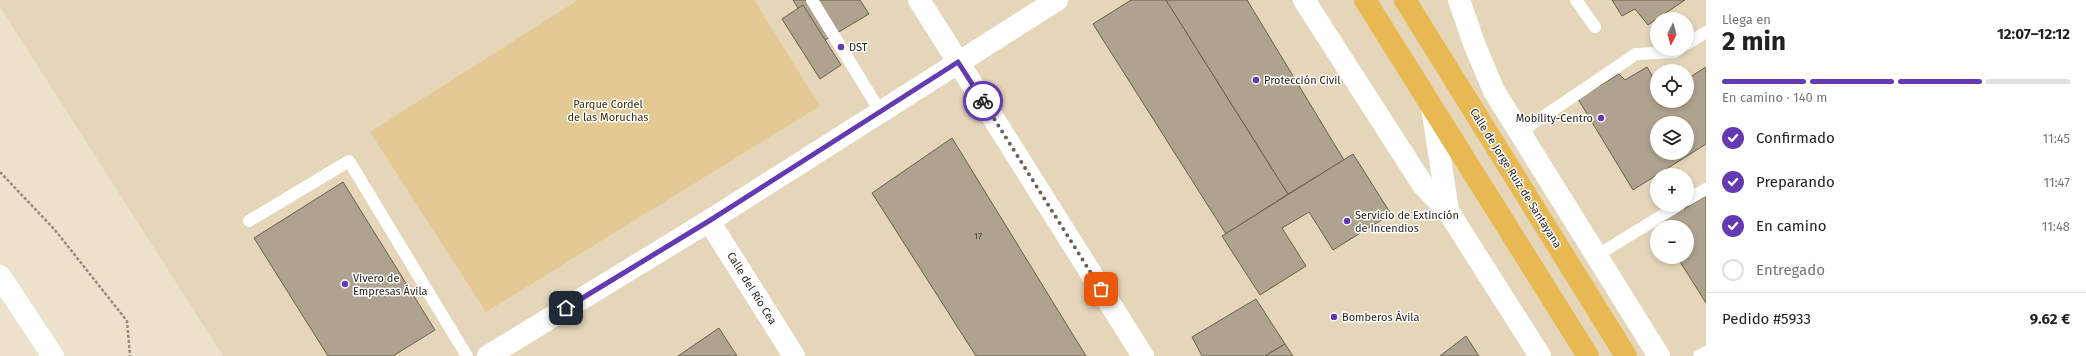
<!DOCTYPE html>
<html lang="es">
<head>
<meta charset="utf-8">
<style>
	:root { --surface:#fff; --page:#f2f2f2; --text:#222; --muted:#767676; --line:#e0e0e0; --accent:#643ab2 }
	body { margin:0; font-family:"Fira Sans",sans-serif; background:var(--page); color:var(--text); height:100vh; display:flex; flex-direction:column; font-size:15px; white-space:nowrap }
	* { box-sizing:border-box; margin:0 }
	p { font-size:13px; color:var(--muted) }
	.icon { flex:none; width:22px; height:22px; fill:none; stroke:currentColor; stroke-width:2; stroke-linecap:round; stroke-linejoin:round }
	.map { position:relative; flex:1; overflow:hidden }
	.details { display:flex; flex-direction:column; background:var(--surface); width:380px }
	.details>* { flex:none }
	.needle { width:26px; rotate:186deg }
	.controls { position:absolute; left:1650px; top:12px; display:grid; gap:8px }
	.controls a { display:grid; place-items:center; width:44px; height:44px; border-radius:50%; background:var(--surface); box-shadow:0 2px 6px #0003; font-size:20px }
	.pin { position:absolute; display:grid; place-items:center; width:34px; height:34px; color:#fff; margin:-17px; border-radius:8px; box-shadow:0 2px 6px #0006 }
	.courier { position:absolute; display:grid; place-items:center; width:40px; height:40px; margin:-20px; border:3px solid #643ab2; border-radius:50%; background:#fff; color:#222; box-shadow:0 1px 5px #0007 }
	.overview em { font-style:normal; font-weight:700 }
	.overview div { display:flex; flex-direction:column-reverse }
	.overview { display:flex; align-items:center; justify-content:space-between; height:68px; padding:0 16px }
	h1 { font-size:26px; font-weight:700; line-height:30px }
	.bar { display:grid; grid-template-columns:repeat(4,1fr); gap:6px 4px; align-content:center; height:48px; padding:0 16px }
	.bar i { height:5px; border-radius:3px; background:var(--line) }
	.bar .current { background:var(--accent) }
	.bar p { grid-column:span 4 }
	.line { display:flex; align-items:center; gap:10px; padding:0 16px; border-top:1px solid var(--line) }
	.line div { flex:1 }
	ol { padding:0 16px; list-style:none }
	li { display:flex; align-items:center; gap:12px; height:44px }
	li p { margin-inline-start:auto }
	li .icon { padding:4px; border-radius:50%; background:var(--accent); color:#fff; stroke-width:4 }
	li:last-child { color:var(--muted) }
	li i { width:22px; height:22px; border:2px solid var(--line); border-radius:50% }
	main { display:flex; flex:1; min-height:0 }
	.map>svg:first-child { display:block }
</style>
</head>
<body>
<main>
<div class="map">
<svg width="1706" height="356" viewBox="0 0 1706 356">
	<rect width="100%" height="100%" fill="#ece1cb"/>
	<path fill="#e5d6b9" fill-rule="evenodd" d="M0,0h1706v356h-1483l-223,-349zM1657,19h30v30h-30zM1657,71h30v30h-30zM1657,123h30v30h-30zM1657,175h30v30h-30zM1657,227h30v30h-30z"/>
	<polygon fill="#e4c994" points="578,0 754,0 820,106 486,312 370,132"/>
	<g fill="#aea38e" stroke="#69604d" fill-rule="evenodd">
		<polygon points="793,0 860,0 869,14 820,43"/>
		<polygon points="1131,0 1166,0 1288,194 1226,234 1093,24"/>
		<polygon points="1166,0 1247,0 1344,160 1288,194"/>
		<polygon points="1612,0 1685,0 1648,25 1635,9 1622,16"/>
		<polygon points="803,5 841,65 820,79 782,19"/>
		<path d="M1647,67l10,17v17h30v-22l19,-12v77l-73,46 -55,-91 41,-25 6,6zM1657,123h30v30h-30z"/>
		<polygon points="952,138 1086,356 976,356 872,193"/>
		<polygon points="1353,154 1391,214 1333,250 1309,212 1282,228 1306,266 1260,295 1222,236"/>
		<polygon points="343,182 435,330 393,356 328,356 254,238"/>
		<polygon points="1706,196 1706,303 1677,257 1687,257 1687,227 1658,227 1656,225"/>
		<polygon points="1256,299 1285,344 1265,356 1202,356 1192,337"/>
		<polygon points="719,328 737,356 678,356"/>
		<polygon points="1466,336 1479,356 1440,356"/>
		<polygon points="1285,344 1293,356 1265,356"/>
	</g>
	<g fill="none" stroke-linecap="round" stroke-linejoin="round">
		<polyline stroke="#928a7b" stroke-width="2.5" stroke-dasharray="3 2" stroke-linecap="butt" points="0,172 55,230 127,321 130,356"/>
		<g stroke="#fff" stroke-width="12">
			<polyline points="812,0 880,111"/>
			<polyline points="1576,0 1595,27"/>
			<polyline points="1687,44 1706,32"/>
			<polyline points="1519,133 1636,54 1674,52 1679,49"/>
			<polyline points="1687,200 1706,189"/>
			<polyline points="249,221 349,161 467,356"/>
			<polyline points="1596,256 1679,205"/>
			<polyline points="1699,356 1706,352"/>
		</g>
		<g stroke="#fff" stroke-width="22">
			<polyline points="919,0 1143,356"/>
			<polyline points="1304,0 1423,185 1448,211 1540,356"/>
			<polyline points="1459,0 1475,46 1494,91 1659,356"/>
			<polyline points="1432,107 1448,211"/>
			<polyline points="709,221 794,356"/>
			<polyline points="0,276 53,356"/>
		</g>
		<polyline stroke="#fff" stroke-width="22" points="488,356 709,221 1057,0"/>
		<g stroke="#e8b953" stroke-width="22">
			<polyline points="1365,0 1588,356"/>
			<polyline points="1405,0 1626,356"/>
		</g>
	</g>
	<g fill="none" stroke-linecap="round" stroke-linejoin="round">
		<polyline stroke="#696255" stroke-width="4" stroke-dasharray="0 7.2" points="983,101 1101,289"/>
		<polyline stroke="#643ab2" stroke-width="5" points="566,308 709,221 958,62 983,101"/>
	</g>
	<g fill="#643ab2" stroke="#fff" stroke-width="1.5">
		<circle cx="841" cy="47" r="4"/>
		<circle cx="1256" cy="80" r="4"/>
		<circle cx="1601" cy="118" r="4"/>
		<circle cx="1347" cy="221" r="4"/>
		<circle cx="345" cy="284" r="4"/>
		<circle cx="1334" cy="317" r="4"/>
	</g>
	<g text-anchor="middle" stroke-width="3" stroke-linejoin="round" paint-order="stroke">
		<g font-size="9" fill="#453f34">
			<text x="978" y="239">17</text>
		</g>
		<g font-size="11" fill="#221e16" stroke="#fff" text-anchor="start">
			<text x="849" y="51">DST</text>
			<text x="1264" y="84">Protección Civil</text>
			<text x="1593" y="122" text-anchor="end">Mobility-Centro</text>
			<text x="1355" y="219">Servicio de Extinción<tspan x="1355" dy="13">de Incendios</tspan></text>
			<text x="353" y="282">Vivero de<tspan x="353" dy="13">Empresas Ávila</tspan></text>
			<text x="1342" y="321">Bomberos Ávila</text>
		</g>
		<g font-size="11" fill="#3c2c08" stroke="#fff">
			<text x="608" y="108">Parque Cordel<tspan x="608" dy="13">de las Moruchas</tspan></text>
		</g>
		<g font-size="11" fill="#221e16" stroke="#fff">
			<text transform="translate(1516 178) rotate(58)" y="4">Calle de Jorge Ruiz de Santayana</text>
			<text transform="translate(752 288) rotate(58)" y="4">Calle del Río Cea</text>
		</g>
	</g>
</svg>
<div class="controls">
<a><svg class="needle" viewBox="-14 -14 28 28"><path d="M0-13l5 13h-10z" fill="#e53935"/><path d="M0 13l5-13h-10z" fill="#767676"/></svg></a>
<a><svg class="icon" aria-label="locate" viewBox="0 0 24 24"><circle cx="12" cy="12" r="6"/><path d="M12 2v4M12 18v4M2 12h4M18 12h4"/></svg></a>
<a><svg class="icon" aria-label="layers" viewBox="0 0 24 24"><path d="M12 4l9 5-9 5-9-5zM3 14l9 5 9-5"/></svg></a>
<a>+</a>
<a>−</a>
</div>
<div class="pin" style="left:1101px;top:289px;background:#ea580c"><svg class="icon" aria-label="bag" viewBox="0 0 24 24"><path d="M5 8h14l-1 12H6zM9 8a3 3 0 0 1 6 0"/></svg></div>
<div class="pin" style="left:566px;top:308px;background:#1f2937"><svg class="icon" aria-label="home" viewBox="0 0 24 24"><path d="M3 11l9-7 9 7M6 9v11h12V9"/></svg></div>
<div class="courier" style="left:983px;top:101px"><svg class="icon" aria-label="bike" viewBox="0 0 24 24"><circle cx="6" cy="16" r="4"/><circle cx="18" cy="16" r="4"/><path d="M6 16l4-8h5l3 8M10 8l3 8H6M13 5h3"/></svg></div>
</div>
<section class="details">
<div class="overview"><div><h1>2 min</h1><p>Llega en</p></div><em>12:07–12:12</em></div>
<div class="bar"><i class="current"></i><i class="current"></i><i class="current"></i><i></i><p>En camino · 140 m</p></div>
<ol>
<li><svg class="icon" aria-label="check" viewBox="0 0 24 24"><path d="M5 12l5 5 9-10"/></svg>Confirmado<p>11:45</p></li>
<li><svg class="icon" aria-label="check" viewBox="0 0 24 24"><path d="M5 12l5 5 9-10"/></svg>Preparando<p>11:47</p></li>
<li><svg class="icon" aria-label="check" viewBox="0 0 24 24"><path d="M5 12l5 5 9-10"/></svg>En camino<p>11:48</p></li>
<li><i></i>Entregado</li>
</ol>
<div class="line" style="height:52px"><div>Pedido #5933</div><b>9.62 €</b></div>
</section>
</main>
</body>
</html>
